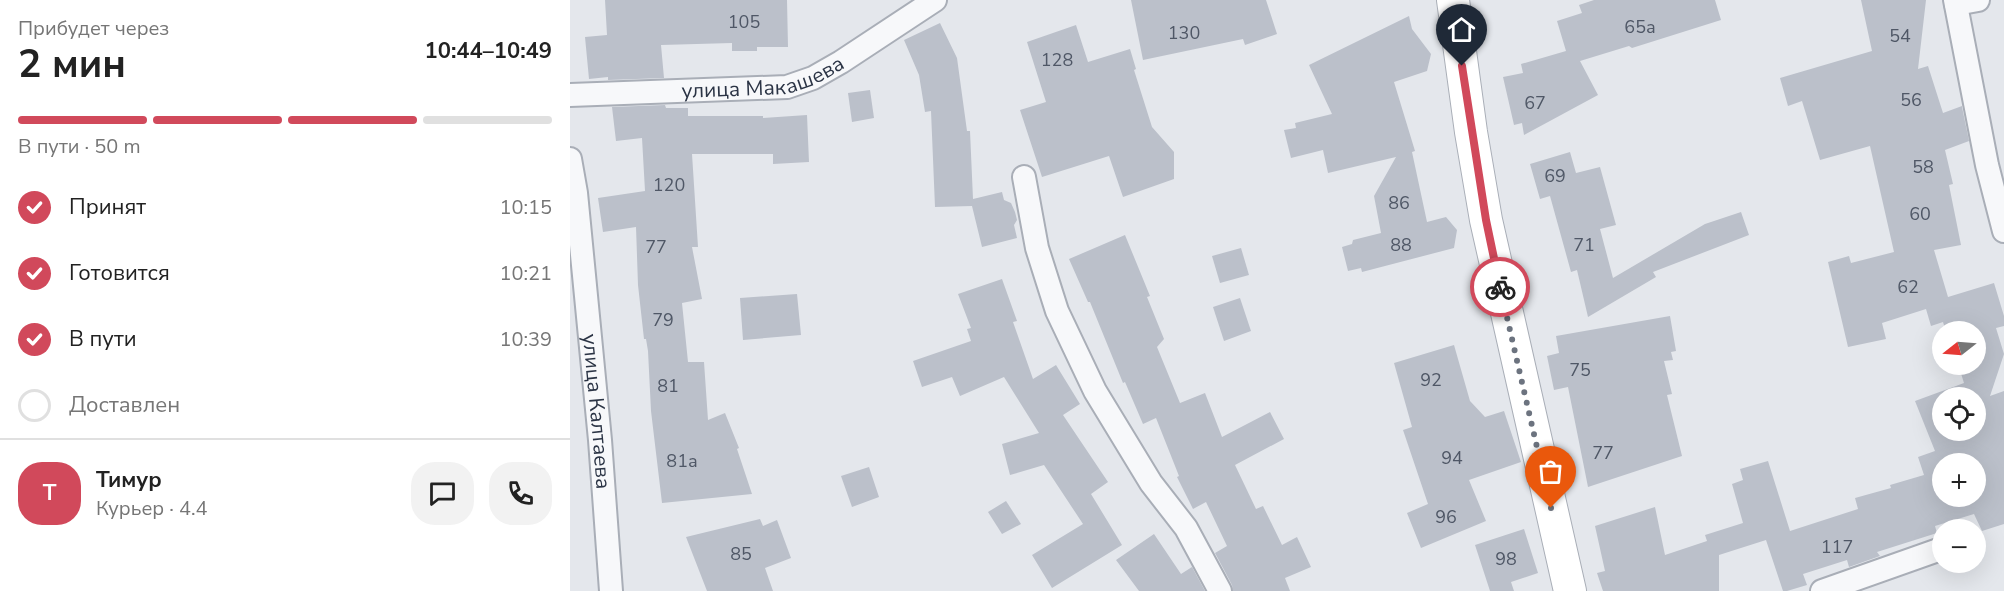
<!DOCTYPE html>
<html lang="ru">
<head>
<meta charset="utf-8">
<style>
	:root { --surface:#fff; --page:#f2f2f2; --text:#222; --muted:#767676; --line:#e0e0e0; --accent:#d1495b }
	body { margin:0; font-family:"Nunito Sans",sans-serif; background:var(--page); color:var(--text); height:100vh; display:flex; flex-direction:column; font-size:22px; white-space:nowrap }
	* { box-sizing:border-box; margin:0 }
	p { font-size:20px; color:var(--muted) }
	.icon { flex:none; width:33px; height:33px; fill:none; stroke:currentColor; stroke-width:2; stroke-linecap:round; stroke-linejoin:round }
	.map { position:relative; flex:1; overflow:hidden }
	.panel { display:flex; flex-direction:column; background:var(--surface); width:570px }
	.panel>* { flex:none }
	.needle { width:39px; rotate:253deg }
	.buttons { position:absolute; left:1362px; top:321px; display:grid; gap:12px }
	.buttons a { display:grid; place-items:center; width:54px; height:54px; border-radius:50%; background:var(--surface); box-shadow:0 6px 24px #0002; font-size:30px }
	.pin { position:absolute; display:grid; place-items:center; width:51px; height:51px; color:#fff; margin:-62px -26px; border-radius:50% 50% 50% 0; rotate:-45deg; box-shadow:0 0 6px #0007 }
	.pin .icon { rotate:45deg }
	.courier { position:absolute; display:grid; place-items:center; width:60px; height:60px; margin:-30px; border:4px solid #d1495b; border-radius:50%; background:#fff; color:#222; box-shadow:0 2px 8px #0007 }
	.overview em { font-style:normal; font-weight:700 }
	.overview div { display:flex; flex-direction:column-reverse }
	.overview { display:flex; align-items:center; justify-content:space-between; height:102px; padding:0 18px }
	h1 { font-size:39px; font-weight:700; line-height:45px }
	.bar { display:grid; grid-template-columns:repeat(4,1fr); gap:9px 6px; align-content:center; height:72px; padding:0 18px }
	.bar i { height:8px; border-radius:4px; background:var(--line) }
	.bar .on { background:var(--accent) }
	.bar p { grid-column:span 4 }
	.line { display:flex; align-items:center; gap:15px; padding:0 18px; border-top:2px solid var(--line) }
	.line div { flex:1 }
	.round { display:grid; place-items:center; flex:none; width:63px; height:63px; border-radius:24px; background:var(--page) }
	ol { padding:0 18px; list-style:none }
	li { display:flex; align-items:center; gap:18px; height:66px }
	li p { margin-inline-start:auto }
	li .icon { padding:6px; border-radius:50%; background:var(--accent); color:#fff; stroke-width:4 }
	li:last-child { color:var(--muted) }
	li i { width:33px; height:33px; border:3px solid var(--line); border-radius:50% }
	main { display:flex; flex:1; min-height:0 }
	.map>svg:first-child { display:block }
</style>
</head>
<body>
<main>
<section class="panel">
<div class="overview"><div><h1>2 мин</h1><p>Прибудет через</p></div><em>10:44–10:49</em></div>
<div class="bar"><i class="on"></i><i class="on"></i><i class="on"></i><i></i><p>В пути · 50 m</p></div>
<ol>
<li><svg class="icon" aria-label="check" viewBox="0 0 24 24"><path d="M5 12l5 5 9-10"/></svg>Принят<p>10:15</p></li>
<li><svg class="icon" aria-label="check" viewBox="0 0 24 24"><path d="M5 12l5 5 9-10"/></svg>Готовится<p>10:21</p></li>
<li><svg class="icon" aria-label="check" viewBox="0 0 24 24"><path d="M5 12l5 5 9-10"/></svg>В пути<p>10:39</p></li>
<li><i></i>Доставлен</li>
</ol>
<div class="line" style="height:108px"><b class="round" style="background:var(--accent);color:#fff">Т</b><div><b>Тимур</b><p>Курьер · 4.4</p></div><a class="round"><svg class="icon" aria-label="chat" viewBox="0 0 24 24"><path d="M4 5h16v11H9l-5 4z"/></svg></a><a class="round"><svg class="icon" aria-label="phone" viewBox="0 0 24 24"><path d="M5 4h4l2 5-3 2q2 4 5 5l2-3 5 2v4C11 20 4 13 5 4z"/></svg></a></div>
</section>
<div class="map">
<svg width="1434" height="591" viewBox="0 0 1434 591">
	<rect width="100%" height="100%" fill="#e4e7ec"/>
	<g fill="#bbc0ca" fill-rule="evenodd">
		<polygon points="35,0 217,0 218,47 187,47 187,51 162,51 162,43 91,45 94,78 38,80 38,77 19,79 15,37 37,35"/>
		<polygon points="561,0 696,0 707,34 675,45 673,39 573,60"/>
		<polygon points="1024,0 1145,0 1151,20 1062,48 1059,46 1010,61 1028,95 954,135 952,123 944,125 933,77 953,73 951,64 996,51 987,21 1012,13 1009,5"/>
		<path d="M1291,0h65l-8,69 10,-3 15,47 19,-7v1l7,34 -24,9 8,34 -4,1 12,60 -27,5 14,47 46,-14 10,33v10l-8,2 8,26 -14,42 14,-5v133l-22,7 -8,-17 -39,12 2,7 -60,19 3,4 -31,11 -2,-7 -44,14 4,11 -20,6h-4l-17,-51 -47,15v36h-116l-6,-18 8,-2 -10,-45 60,-19 10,48 42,-14 -2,-6 38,-12 -11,-39 11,-4 -3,-11 28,-8 22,70 68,-22 -3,-11 36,-10 -1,-3 34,-10 -6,-18 17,-6 -20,-50 49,-18 -6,-19h18v-32h-30l-3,-10 -12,4 -5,-17 -44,14 4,16 -38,8 -20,-85 21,-6 2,7 43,-11 -24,-106 -50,14 -18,-59 -14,5 -8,-28 92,-27zM1372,398h34v32h-34zM1372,464h34v32h-34z"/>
		<polygon points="839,16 842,29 861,54 857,71 824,82 845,151 842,152 857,222 876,217 887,230 884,248 792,272 791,268 778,271 772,247 782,244 783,240 811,233 804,196 826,157 758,173 753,150 721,158 714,130 726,128 725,123 762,114 739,65"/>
		<polygon points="370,23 387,58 397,131 400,131 403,199 432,192 434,200 441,203 445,212 447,220 444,225 447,238 412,247 402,206 365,207 361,111 355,112 349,75 334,40"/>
		<polygon points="506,25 518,62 560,49 566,69 564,70 582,127 604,152 604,179 553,197 539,156 472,177 450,110 476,102 457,42"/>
		<polygon points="300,90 304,118 282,122 278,93"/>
		<polygon points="95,105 96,108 118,108 118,116 193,116 193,118 237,115 239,162 203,164 203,154 122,154 128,247 122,247 132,299 112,303 118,362 134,362 138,420 155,413 169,448 167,449 182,494 92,503 81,411 78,351 76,339 74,339 68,285 66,227 33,232 28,198 75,191 72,138 46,141 42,107"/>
		<polygon points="1000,152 1006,173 1030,167 1046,225 1030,229 1043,278 1135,224 1171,212 1179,235 1083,272 1086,277 1018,317 1007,270 1001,272 980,196 970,199 960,164"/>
		<polygon points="555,235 580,296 577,297 594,339 587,347 610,403 635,393 652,437 700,412 714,439 665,465 686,509 693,506 712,545 727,537 741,567 715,578 720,591 663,591 662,585 645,553 657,546 636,502 623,509 607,477 609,476 586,418 573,424 555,382 553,383 520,302 518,302 499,259"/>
		<polygon points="671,248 679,275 650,283 642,256"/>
		<polygon points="432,279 447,321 443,322 463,379 486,365 510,404 493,415 538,482 521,494 552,545 482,588 462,555 513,524 474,465 440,475 432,444 469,433 434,377 390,396 382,377 352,387 343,361 401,341 397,329 401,328 388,294"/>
		<polygon points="227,294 231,335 173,340 170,298"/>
		<polygon points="670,298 681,331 654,341 643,307"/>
		<polygon points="1100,316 1106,351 1101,352 1103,360 1094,361 1102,394 1097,395 1112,456 1018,487 998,387 984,390 977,356 989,353 986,336"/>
		<polygon points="884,345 900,401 915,417 934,411 951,462 899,480 916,521 851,548 837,513 858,504 833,430 842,427 824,363"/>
		<polygon points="299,467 309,497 282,507 271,476"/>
		<polygon points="436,501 451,524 432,534 418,512"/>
		<polygon points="190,519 193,526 207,520 221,558 195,568 203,591 137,591 116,537"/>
		<polygon points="954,529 968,573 941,582 944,591 920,591 905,545"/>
		<polygon points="584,534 611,574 622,567 635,591 569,591 546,560"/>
	</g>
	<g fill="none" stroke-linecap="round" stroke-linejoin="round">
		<defs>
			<g id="street">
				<polyline points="1385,0 1417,165 1434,231"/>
				<polyline points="1386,4 1408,0"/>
				<path id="s1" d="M0,95l217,-8 26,-9 28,-16 94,-62"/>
				<path id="s2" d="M0,159l6,34 24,247 11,151"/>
				<polyline points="454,177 467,248 487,311 525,391 581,483 616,528 650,591"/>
				<polyline points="1252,591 1371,549"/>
			</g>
			<polyline id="secondary" points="883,0 901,132 916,220 1000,591"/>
		</defs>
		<use href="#street" stroke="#a9aeb7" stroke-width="26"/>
		<use href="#secondary" stroke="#a9aeb7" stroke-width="34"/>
		<use href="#street" stroke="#f7f8fa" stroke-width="22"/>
		<use href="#secondary" stroke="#fff" stroke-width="32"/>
	</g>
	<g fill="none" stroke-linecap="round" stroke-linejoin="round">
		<polyline stroke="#6c737f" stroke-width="6" stroke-dasharray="0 10.8" points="930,287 981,508"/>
		<polyline stroke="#d1495b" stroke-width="8" points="892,66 916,220 930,287"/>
	</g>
	<g text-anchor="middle" stroke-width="4.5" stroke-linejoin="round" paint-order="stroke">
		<g font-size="18" fill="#4f5766">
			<text x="174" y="28">105</text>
			<text x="1070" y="33">65а</text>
			<text x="614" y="39">130</text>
			<text x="1330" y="42">54</text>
			<text x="487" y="66">128</text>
			<text x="1341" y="106">56</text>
			<text x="965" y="109">67</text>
			<text x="1353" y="173">58</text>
			<text x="985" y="182">69</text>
			<text x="99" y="191">120</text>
			<text x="829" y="209">86</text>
			<text x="1350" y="220">60</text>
			<text x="831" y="251">88</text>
			<text x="1014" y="251">71</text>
			<text x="86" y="253">77</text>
			<text x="1338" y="293">62</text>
			<text x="93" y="326">79</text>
			<text x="1010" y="376">75</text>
			<text x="861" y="386">92</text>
			<text x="98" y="392">81</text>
			<text x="1033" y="459">77</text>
			<text x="882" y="464">94</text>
			<text x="112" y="467">81а</text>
			<text x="876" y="523">96</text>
			<text x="1267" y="553">117</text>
			<text x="171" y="560">85</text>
			<text x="936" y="565">98</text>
		</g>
		<g font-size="21" fill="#2b3445" stroke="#f4f6f9">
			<text dy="7" stroke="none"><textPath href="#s1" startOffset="195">улица Макашева</textPath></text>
			<text dy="7" stroke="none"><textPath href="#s2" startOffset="254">улица Калтаева</textPath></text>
		</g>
	</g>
</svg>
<div class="buttons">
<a><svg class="needle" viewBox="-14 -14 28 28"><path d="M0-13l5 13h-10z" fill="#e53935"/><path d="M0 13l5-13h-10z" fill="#767676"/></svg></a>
<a><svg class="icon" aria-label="locate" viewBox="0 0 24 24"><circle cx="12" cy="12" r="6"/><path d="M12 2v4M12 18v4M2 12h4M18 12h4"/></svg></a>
<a>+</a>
<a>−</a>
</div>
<div class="pin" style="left:981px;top:508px;background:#ea580c"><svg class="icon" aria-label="bag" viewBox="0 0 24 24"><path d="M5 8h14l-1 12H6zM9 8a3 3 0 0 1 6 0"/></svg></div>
<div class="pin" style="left:892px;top:66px;background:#1f2937"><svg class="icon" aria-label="home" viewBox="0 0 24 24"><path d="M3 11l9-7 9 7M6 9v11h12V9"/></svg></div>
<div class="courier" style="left:930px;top:287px"><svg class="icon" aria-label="bike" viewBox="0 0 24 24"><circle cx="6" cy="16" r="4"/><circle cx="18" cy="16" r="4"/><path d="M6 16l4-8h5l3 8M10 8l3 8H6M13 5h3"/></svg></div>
</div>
</main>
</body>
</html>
